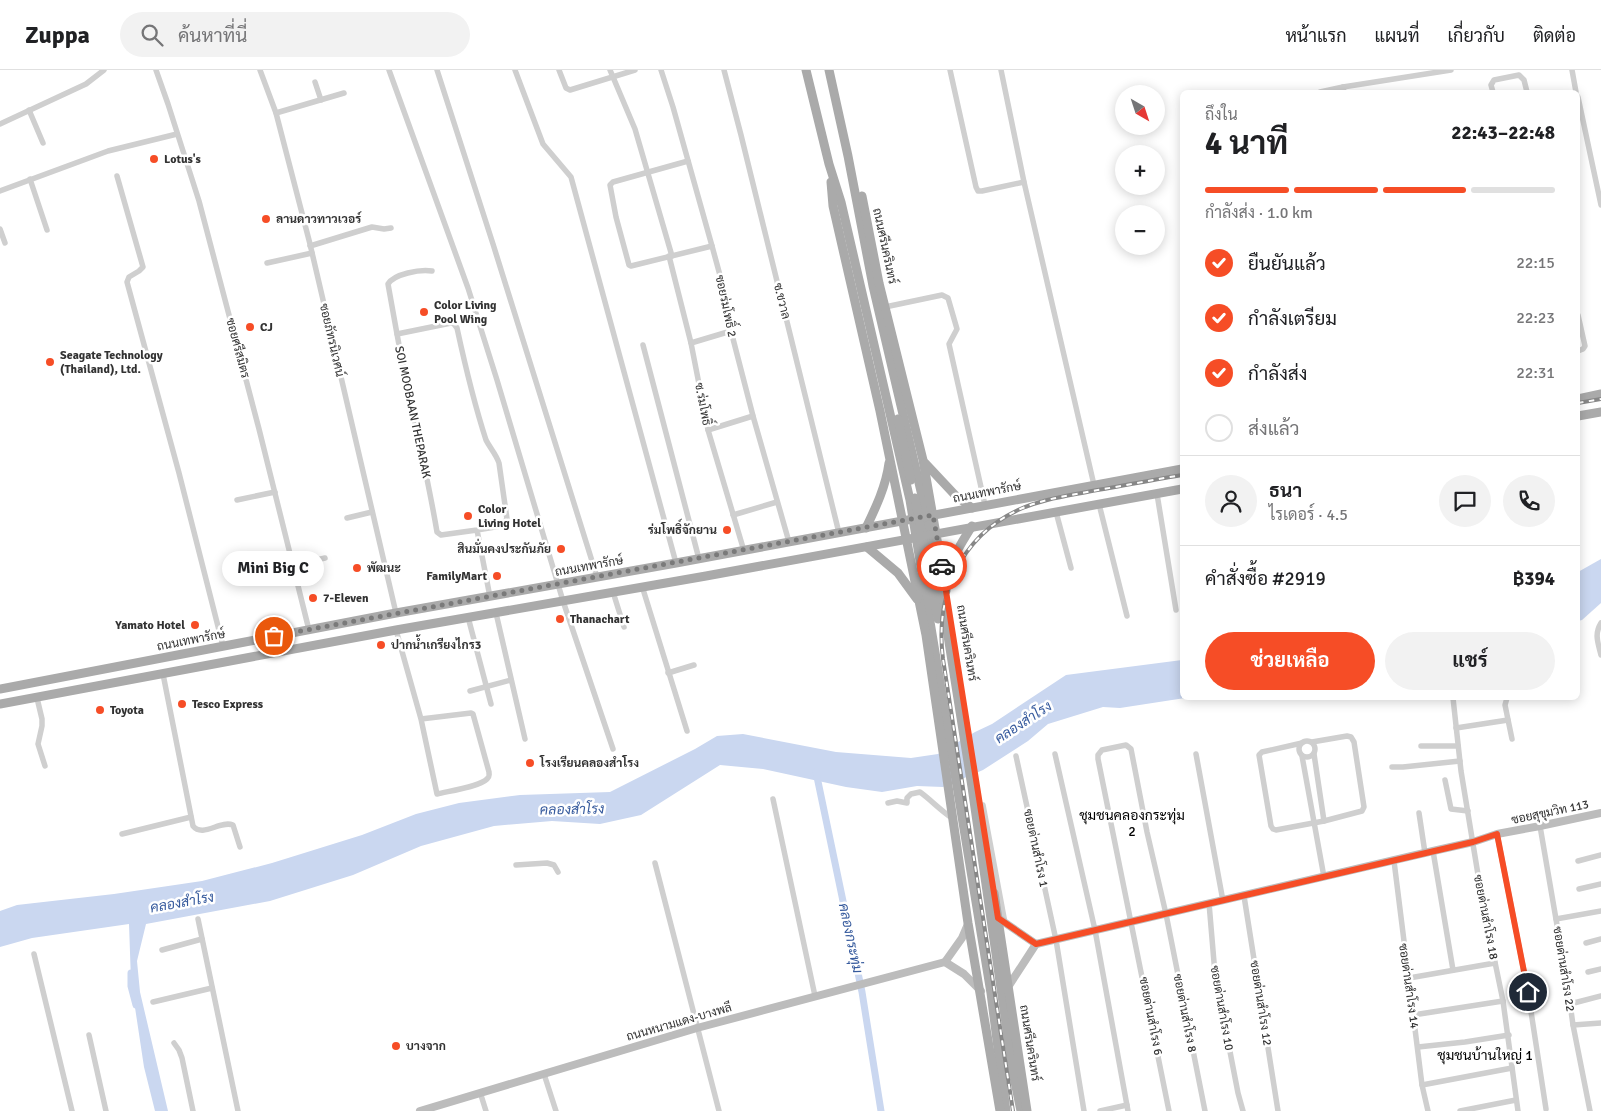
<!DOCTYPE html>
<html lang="th">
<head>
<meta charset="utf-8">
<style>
	:root { --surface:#fff; --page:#f2f2f2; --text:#202124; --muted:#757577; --line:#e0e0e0; --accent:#f64d26 }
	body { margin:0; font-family:Signika,Sarabun,sans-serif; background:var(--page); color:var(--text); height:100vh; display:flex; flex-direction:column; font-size:19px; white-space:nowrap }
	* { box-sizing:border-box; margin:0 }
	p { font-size:16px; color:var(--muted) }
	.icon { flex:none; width:28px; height:28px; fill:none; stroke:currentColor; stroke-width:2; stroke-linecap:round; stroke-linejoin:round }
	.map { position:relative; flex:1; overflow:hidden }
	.details { position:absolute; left:1180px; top:20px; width:400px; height:610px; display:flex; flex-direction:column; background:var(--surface); border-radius:8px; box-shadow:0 2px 12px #0003 }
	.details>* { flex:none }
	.needle { width:32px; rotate:141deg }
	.controls { position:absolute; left:1115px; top:15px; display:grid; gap:10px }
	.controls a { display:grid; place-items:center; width:50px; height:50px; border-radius:50%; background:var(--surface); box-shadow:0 2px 12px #0003; font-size:25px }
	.pin { position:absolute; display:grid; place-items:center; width:42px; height:42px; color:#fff; margin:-21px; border:2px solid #fff; border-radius:50%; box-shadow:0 1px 5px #0007 }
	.courier { position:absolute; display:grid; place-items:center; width:50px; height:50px; margin:-25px; border:4px solid #f64d26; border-radius:50%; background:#fff; color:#222; box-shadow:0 1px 6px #0007 }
	.bubble { position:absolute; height:35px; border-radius:18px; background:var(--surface); box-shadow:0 2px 12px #0003; font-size:16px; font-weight:700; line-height:35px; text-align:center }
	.head em { font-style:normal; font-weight:700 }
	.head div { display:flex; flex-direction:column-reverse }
	.head { display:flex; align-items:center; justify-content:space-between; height:85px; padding:0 25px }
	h1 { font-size:32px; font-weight:700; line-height:38px }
	.bar { display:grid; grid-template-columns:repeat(4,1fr); gap:8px 5px; align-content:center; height:60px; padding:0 25px }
	.bar i { height:6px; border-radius:4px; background:var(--line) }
	.bar .active { background:var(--accent) }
	.bar p { grid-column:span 4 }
	.line { display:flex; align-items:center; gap:12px; padding:0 25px; border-top:1px solid var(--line) }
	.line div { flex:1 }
	.round { display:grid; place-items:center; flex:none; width:52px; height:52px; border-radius:26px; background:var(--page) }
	ol { padding:0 25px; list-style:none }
	li { display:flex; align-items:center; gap:15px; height:55px }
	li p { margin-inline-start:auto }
	li .icon { padding:5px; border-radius:50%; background:var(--accent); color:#fff; stroke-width:4 }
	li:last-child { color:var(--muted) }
	li i { width:28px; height:28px; border:2px solid var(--line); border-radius:50% }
	.action { display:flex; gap:10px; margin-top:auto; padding:10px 25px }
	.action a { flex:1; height:58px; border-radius:30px; background:var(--accent); color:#fff; font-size:20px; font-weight:700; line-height:58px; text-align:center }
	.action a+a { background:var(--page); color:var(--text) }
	header { display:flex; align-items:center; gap:30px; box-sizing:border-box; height:70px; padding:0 25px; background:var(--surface); border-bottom:1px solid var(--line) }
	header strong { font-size:24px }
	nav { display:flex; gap:28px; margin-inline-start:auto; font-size:18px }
	.search { width:350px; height:45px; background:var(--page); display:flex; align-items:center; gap:12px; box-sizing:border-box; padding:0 18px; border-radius:28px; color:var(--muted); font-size:19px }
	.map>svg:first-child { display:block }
</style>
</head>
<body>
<header>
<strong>Zuppa</strong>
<div class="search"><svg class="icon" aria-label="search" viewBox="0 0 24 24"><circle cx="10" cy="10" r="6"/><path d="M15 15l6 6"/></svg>ค้นหาที่นี่</div>
<nav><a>หน้าแรก</a><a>แผนที่</a><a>เกี่ยวกับ</a><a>ติดต่อ</a></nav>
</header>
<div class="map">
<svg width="1601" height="1041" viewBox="0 0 1601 1041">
	<rect width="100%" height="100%" fill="#fff"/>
	<g fill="#cad7f0">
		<polygon points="1601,489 1601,533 1582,550 1578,551 1578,502"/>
		<polygon points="1182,590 1182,628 1185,628 1120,638 1103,637 1048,654 1028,671 983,700 943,717 917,716 882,722 846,717 763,699 720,695 641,745 600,754 552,751 494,756 421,776 353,805 270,831 146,854 137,891 140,922 168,1041 155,1041 144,997 131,911 129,854 32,868 0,877 0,841 17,835 114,824 202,811 272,793 362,765 416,744 459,733 520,725 610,722 695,679 717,666 743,664 836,682 911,688 938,684 975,662 992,654 1066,605"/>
	</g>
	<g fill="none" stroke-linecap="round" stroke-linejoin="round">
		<g stroke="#cad7f0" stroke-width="7">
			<polyline points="816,702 862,922 881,1041"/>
			<polyline points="131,903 131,916 136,935"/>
		</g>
		<g stroke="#cfcfcf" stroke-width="5.5">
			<polyline points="156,0 168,34 199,131 259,359 309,560"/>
			<polyline points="260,0 276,43 310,174 396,543"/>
			<polyline points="389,0 468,218 497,310 563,531 613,679"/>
			<polyline points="437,0 493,174 597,507"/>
			<polyline points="515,0 543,74 571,107 676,493"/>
			<polyline points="559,0 566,18 570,20 635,0"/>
			<polyline points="610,0 635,59 672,186"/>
			<polyline points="661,0 673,37 712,176 724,220 731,261 753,346 789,472"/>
			<polyline points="724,0 741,65 839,463"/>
			<polyline points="950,0 976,117 978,121 982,121 1024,112"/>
			<polyline points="1001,0 1024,112 1094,415"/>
			<polyline points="1572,0 1576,22"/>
			<polyline points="315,12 321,30"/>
			<polyline points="1343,17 1451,0"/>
			<polyline points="1320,22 1343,17 1344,22"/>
			<polyline points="1493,22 1491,15 1494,10 1519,5 1524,10 1527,22"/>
			<polyline points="1578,27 1601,135"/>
			<polyline points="29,40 43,73"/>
			<polyline points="276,43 344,23"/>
			<polyline points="0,54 86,14 104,0"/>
			<polyline points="688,91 613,112 610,115 616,147 629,195 631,196 712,176"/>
			<polyline points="117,106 143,197 139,201 129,207 127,212 179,403 223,576"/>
			<polyline points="30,109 47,160"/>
			<polyline points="0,121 108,81 177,64"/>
			<polyline points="0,159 5,173"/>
			<polyline points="310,176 372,157 384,159 391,158"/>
			<polyline points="669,186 691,273 708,360 744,481"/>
			<polyline points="267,193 312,183"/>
			<polyline points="885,237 942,225 948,228 957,259 949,274 985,435"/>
			<polyline points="1578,245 1585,276 1583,279 1578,281"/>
			<path d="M397,264l-9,-50c6,-10 32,-15 44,-13"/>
			<polyline points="691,273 731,261"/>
			<polyline points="643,275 699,489"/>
			<polyline points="708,360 753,346"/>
			<polyline points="1157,424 1176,540"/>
			<polyline points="237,430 275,422"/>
			<polyline points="1099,434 1127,546"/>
			<polyline points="1056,442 1071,498"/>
			<polyline points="733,445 777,432"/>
			<polyline points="347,448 372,442"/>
			<path d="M477,460l24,-4 6,-7 -8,-56c-3,-9 -9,-15 -13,-23 -12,-37 -21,-75 -29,-112l-3,-4 -3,-1 -54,11c12,67 29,132 40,198l4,3 36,-5 13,67"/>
			<polyline points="294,495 325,488"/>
			<polyline points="642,516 687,661"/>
			<polyline points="613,522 624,557"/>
			<polyline points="496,543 525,669"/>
			<polyline points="468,547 491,634"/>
			<path d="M1601,553c-7,11 -3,20 0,32"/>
			<path d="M396,560l25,89 16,75c12,-3 42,-7 50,-15 3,-3 2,-3 2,-7l-16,-58 -2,-1 -50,6"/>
			<polyline points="668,603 694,595"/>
			<path d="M163,604l30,152c10,12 27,-6 40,-1l7,22"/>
			<polyline points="470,621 511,610"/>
			<polyline points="37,628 42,649 42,656 38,674 45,696"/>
			<polyline points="1453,628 1461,701 1482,829 1503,931 1518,1041"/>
			<polyline points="1507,628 1505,635 1512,669"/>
			<polyline points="1456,658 1508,650"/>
			<circle cx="1307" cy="679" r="8"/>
			<polyline points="1302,673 1262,682 1259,685 1271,756 1273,759 1276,760 1324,751 1362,741 1364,737 1354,672 1351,667 1347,666 1312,672"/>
			<polyline points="1421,676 1458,676"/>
			<polyline points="1055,684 1095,860 1128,1041"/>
			<polyline points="1196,684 1223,831"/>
			<polyline points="1314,684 1324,751"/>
			<polyline points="1016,686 1056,870 1084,1041"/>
			<polyline points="1302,686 1324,807"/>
			<polyline points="1392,697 1403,697 1460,691"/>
			<polyline points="1445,710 1451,739 1468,741"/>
			<polyline points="773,729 815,926"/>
			<path d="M888,733l9,-2 10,2v-5l4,-4 9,-2c11,8 20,18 32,26"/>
			<polyline points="983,735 1005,853"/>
			<polyline points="1419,743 1425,783"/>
			<polyline points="1540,756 1568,919 1573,955 1590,1041"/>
			<polyline points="122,764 191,747"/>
			<polyline points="1497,764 1528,922 1546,1039"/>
			<polyline points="1433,781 1453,900"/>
			<polyline points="1394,791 1422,1015 1428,1041"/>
			<polyline points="1578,791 1601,785"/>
			<polyline points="655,793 719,1041"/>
			<polyline points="516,795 547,793 554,795 558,802"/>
			<polyline points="1579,819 1601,814"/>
			<polyline points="1244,826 1278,1041"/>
			<polyline points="1209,833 1215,904 1238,1023 1243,1041"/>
			<polyline points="198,849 238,1041"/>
			<polyline points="1556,849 1601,841"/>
			<polyline points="1586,873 1601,869"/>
			<polyline points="162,880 202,869"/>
			<polyline points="34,884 72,1041"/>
			<polyline points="1588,902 1601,899"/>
			<polyline points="1409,908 1495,893"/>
			<polyline points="153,932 212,918"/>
			<polyline points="1570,934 1601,926"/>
			<polyline points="1413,945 1503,931"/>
			<polyline points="1573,955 1601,953"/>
			<polyline points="89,965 106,1041"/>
			<polyline points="174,973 179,980 182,988 193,1041"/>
			<polyline points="1418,977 1465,972 1509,965"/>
			<polyline points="544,1004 556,1041"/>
			<polyline points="1422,1015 1512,998"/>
			<polyline points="480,1022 486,1041"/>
			<polyline points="1100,1041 1127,1035"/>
			<polyline points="1169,1041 1098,689 1098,685 1102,680 1126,675 1131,679 1147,762 1166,844 1205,1041"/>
			<polyline points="1460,1041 1516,1030"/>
		</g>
		<g stroke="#bcbcbc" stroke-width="8">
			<polyline points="998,848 1036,874"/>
			<polyline points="945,892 964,904 981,921"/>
			<polyline points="1008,917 1036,874 1433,781 1473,772 1497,764 1540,756 1601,743"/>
			<polyline points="420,1041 697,958 945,892 962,868 968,854"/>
		</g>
		<g stroke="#aaa" stroke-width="9">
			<polyline points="806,0 829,94 841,132 910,430 991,923 1006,1041"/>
			<polyline points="829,0 848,86 873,216 923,430 942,528 972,717 1013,1002 1021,1041"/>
			<polyline points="831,112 833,136 880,341 926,565 968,853 1000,1041"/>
			<polyline points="862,126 879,213 923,390 946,521"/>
			<polyline points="1578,329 1601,324"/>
			<polyline points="1578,346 1601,342"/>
			<polyline points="898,349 911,410"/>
			<polyline points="925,393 955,425 972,438"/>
			<polyline points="915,428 938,549"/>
			<path d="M866,458c10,-21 20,-42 23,-65"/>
			<polyline points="867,477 898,503 917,529"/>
			<path d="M946,510c4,-19 16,-38 26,-54"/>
			<polyline points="0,619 396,543 676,493 1182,399"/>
			<polyline points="0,634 396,560 706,506 1182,419"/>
			<polyline points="994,823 1027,1041"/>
		</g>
		<defs>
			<g id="rail">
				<polyline points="1578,333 1601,329"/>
				<path d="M1013,1041l-70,-452c-8,-63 16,-121 75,-149 24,-11 49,-14 74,-19 30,-5 60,-11 90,-16"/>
			</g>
		</defs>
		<use href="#rail" stroke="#878787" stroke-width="4"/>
		<use href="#rail" stroke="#fff" stroke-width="2" stroke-dasharray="5.5" stroke-linecap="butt"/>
	</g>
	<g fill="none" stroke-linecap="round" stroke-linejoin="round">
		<polyline stroke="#7a7a7a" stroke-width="5" stroke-dasharray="0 9" points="274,566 933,445 942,496"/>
		<polyline stroke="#f64d26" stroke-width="6" points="942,496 998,848 1036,874 1473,772 1497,764 1528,922"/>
	</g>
	<g fill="#f64d26" stroke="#fff" stroke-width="2">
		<circle cx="154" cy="89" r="5"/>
		<circle cx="266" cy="149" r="5"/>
		<circle cx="424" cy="242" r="5"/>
		<circle cx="250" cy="257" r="5"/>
		<circle cx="50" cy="292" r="5"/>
		<circle cx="468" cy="446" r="5"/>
		<circle cx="727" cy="460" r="5"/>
		<circle cx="561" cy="479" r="5"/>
		<circle cx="357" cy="498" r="5"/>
		<circle cx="497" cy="506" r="5"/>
		<circle cx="313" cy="528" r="5"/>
		<circle cx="560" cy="549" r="5"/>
		<circle cx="195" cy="555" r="5"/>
		<circle cx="381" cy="575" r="5"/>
		<circle cx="182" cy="634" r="5"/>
		<circle cx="100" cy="640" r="5"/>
		<circle cx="530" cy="693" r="5"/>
		<circle cx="396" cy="976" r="5"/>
	</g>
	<g text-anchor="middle" stroke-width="5" stroke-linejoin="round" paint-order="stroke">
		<g font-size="12" font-weight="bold" fill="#323232" stroke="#fff" text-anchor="start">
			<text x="164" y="93">Lotus's</text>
			<text x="276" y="153">ลานดาวทาวเวอร์</text>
			<text x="434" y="239">Color Living<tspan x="434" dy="14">Pool Wing</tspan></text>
			<text x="260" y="261">CJ</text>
			<text x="60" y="289">Seagate Technology<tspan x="60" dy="14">(Thailand), Ltd.</tspan></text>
			<text x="478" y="443">Color<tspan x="478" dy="14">Living Hotel</tspan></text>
			<text x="717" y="464" text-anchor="end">ร่มโพธิ์จักยาน</text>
			<text x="551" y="483" text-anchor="end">สินมั่นคงประกันภัย</text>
			<text x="367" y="502">พัฒนะ</text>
			<text x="487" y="510" text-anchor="end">FamilyMart</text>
			<text x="323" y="532">7-Eleven</text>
			<text x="570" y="553">Thanachart</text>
			<text x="185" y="559" text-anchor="end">Yamato Hotel</text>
			<text x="391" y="579">ปากน้ำเกรียงไกร3</text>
			<text x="192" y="638">Tesco Express</text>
			<text x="110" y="644">Toyota</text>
			<text x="540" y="697">โรงเรียนคลองสำโรง</text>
			<text x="406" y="980">บางจาก</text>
		</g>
		<g font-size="12" fill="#323232" stroke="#fff">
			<text transform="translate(885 176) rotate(78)" y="4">ถนนศรีนครินทร์</text>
			<text transform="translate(782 231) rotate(76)" y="4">ซ.ชวาล</text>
			<text transform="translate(726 236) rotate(78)" y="4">ซอยร่มโพธิ์ 2</text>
			<text transform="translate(332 270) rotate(77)" y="4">ซอยภัทรนิเวศน์</text>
			<text transform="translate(238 278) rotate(75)" y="4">ซอยศรีสมิตร</text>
			<text transform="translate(703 334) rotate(79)" y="4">ซ.ร่มโพธิ์</text>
			<text transform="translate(413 342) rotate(78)" y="4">SOI MOOBAAN THEPARAK</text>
			<text transform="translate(987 422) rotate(-11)" y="4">ถนนเทพารักษ์</text>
			<text transform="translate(589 496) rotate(-10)" y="4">ถนนเทพารักษ์</text>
			<text transform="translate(191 570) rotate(-11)" y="4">ถนนเทพารักษ์</text>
			<text transform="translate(967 573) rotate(81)" y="4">ถนนศรีนครินทร์</text>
			<text transform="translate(1550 742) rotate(-12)" y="4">ซอยสุขุมวิท 113</text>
			<text transform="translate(1036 778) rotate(78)" y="4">ซอยด่านสำโรง 1</text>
			<text transform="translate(1486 847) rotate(79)" y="4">ซอยด่านสำโรง 18</text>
			<text transform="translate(1564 899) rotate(81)" y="4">ซอยด่านสำโรง 22</text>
			<text transform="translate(1409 916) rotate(82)" y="4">ซอยด่านสำโรง 14</text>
			<text transform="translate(1261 933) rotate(81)" y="4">ซอยด่านสำโรง 12</text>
			<text transform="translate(1222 938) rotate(80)" y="4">ซอยด่านสำโรง 10</text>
			<text transform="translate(1185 943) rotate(79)" y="4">ซอยด่านสำโรง 8</text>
			<text transform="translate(1151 946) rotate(79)" y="4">ซอยด่านสำโรง 6</text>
			<text transform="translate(679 952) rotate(-16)" y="4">ถนนหนามแดง-บางพลี</text>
			<text transform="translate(1030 973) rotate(81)" y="4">ถนนศรีนครินทร์</text>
		</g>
		<g font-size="14" font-style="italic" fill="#365a9d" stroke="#fff">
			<text transform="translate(1023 652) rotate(-33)" y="5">คลองสำโรง</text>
			<text transform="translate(572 739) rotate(-1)" y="5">คลองสำโรง</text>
			<text transform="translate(182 832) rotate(-10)" y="5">คลองสำโรง</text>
			<text transform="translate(851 868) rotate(78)" y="5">คลองกระทุ่ม</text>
		</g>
		<g font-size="14" fill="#000" stroke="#fff">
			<text x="1132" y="750">ชุมชนคลองกระทุ่ม<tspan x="1132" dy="16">2</tspan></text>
			<text x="1485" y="990">ชุมชนบ้านใหญ่ 1</text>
		</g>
	</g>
</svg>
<div class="controls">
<a><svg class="needle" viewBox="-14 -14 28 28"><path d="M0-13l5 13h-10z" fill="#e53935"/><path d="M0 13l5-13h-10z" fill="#757577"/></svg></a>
<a>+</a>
<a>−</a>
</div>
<div class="pin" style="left:274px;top:566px;background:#ea580c"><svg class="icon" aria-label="bag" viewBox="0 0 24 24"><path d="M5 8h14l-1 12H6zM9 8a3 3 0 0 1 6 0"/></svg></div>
<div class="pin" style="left:1528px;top:922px;background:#1f2937"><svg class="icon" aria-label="home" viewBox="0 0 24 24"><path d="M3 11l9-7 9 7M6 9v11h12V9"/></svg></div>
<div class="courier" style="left:942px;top:496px"><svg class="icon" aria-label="car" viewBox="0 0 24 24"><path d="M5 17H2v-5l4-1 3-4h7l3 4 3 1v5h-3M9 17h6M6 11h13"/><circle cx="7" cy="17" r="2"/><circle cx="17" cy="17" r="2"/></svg></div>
<div class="bubble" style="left:222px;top:481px;width:102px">Mini Big C</div>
<section class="details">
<div class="head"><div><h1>4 นาที</h1><p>ถึงใน</p></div><em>22:43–22:48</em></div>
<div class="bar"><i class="active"></i><i class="active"></i><i class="active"></i><i></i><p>กำลังส่ง · 1.0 km</p></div>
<ol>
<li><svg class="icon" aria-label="check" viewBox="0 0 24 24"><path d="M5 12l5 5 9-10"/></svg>ยืนยันแล้ว<p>22:15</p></li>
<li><svg class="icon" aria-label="check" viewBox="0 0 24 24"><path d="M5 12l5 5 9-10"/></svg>กำลังเตรียม<p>22:23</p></li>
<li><svg class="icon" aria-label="check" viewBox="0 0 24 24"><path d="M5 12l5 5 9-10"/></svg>กำลังส่ง<p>22:31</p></li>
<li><i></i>ส่งแล้ว</li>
</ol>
<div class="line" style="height:90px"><a class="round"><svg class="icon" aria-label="person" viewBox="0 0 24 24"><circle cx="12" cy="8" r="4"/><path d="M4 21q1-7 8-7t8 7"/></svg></a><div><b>ธนา</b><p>ไรเดอร์ · 4.5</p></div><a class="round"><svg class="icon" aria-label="chat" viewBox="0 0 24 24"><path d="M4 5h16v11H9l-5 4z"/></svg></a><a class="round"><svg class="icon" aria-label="phone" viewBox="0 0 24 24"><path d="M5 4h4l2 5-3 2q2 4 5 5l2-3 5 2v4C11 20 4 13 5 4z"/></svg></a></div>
<div class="line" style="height:65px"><div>คำสั่งซื้อ #2919</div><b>฿394</b></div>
<div class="action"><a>ช่วยเหลือ</a><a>แชร์</a></div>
</section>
</div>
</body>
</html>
